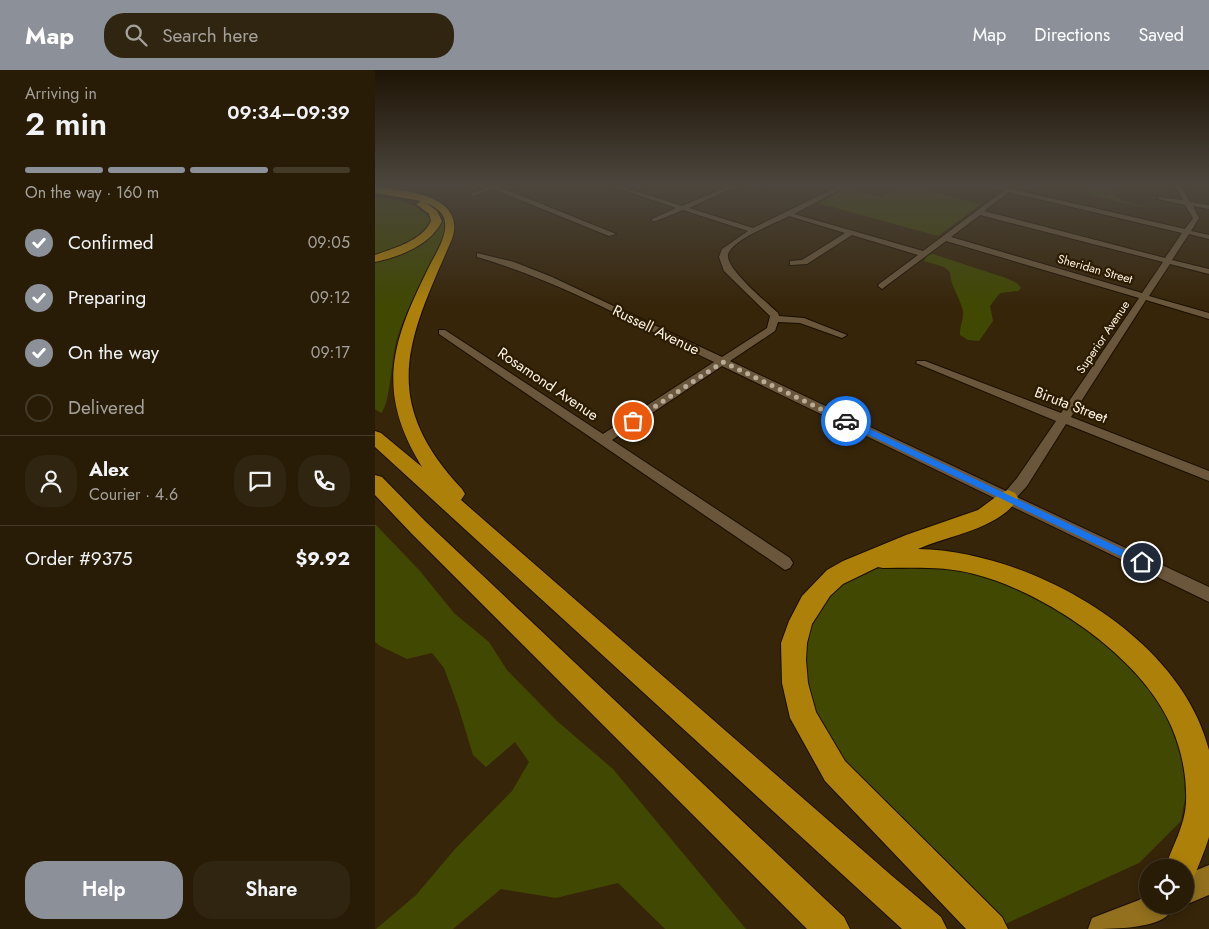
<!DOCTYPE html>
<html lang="en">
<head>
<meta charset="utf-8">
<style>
	:root { --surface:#281c07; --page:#302511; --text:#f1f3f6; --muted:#a5a19b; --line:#443a28; --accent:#8c9099 }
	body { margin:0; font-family:Jost,sans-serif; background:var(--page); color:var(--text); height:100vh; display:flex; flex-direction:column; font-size:19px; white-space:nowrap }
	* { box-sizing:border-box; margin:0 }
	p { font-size:16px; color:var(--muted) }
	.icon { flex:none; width:28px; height:28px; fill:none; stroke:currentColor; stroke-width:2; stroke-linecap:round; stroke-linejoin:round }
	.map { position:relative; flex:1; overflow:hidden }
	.drawer { display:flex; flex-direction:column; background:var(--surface); width:375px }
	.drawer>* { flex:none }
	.fabs { position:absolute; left:764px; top:789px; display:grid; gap:10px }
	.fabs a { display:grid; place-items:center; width:55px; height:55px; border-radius:50%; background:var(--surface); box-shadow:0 2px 12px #0003,0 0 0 1px var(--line); font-size:25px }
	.pin { position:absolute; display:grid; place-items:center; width:42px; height:42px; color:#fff; margin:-21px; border:2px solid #fff; border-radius:50%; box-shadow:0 1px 5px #0007 }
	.courier { position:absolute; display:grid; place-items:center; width:50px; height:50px; margin:-25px; border:4px solid #1a73e8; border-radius:50%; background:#fff; color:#222; box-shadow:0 1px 6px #0007 }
	.summary em { font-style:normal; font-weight:600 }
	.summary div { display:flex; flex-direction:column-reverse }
	.summary { display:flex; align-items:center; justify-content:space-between; height:85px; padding:0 25px }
	h1 { font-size:32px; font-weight:600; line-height:38px }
	.bar { display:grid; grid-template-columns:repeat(4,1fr); gap:8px 5px; align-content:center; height:60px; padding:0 25px }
	.bar i { height:6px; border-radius:4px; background:var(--line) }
	.bar .selected { background:var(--accent) }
	.bar p { grid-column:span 4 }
	.line { display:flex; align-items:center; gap:12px; padding:0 25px; border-top:1px solid var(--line) }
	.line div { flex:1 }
	.round { display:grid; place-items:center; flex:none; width:52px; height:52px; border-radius:20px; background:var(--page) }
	ol { padding:0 25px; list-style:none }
	li { display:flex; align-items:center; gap:15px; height:55px }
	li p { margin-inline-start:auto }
	li .icon { padding:5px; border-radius:50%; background:var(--accent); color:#fff; stroke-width:4 }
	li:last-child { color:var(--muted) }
	li i { width:28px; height:28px; border:2px solid var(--line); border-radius:50% }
	.action { display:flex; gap:10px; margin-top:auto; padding:10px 25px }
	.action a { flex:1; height:58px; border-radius:20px; background:var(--accent); color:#fff; font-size:20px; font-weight:600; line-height:58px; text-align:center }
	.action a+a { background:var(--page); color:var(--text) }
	header { display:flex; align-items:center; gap:30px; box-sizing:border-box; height:70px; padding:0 25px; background:var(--accent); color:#fff }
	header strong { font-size:24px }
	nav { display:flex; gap:28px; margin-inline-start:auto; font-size:18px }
	.search { width:350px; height:45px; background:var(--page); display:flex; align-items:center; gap:12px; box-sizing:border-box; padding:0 18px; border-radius:20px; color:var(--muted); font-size:19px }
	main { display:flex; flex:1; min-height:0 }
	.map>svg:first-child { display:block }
</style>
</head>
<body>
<header>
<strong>Map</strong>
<div class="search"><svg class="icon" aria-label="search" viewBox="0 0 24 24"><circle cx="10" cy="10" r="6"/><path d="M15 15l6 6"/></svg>Search here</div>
<nav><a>Map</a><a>Directions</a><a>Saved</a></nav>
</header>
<main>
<section class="drawer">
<div class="summary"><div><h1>2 min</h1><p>Arriving in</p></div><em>09:34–09:39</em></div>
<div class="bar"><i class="selected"></i><i class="selected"></i><i class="selected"></i><i></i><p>On the way · 160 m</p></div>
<ol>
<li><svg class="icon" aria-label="check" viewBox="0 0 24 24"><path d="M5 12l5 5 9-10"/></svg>Confirmed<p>09:05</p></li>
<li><svg class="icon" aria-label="check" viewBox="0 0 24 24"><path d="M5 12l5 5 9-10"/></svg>Preparing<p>09:12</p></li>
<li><svg class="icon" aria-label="check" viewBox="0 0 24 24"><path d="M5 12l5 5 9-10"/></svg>On the way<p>09:17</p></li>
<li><i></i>Delivered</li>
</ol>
<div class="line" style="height:90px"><a class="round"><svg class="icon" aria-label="person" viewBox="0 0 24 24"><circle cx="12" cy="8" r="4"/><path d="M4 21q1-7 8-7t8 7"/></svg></a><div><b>Alex</b><p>Courier · 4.6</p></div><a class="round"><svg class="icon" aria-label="chat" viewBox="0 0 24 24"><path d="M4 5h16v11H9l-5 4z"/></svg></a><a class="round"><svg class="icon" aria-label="phone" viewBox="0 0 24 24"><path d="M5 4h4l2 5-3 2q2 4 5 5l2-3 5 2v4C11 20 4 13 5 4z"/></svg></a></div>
<div class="line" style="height:65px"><div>Order #9375</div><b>$9.92</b></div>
<div class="action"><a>Help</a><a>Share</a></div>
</section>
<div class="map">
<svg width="834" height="859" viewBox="0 0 834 859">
	<rect width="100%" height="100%" fill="#362509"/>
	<g fill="#404802">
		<polygon points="525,116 531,116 606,134 563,166 443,133 472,118 506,127"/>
		<polygon points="712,116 733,116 740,126 748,131 785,141 710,124 716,118"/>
		<path d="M0,127c21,3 43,5 56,23 -6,21 -37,29 -56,36z"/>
		<path d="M69,149c5,23 -24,63 -33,84 -5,11 -10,22 -13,33 -7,17 -7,69 -17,77l-6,-4v-147c30,-13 50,-15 69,-43z"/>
		<path d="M558,184l73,24 11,5 4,5 -3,3 -18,2 -10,13 3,15 -14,20 -11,-1 -8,-5c-1,-8 4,-16 3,-24 -3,-14 -13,-25 -13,-39l-6,-5 -20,-6 3,-6z"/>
		<polygon points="0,454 45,501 79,543 114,572 132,600 182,651 238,699 371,859 290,859 243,813 181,828 126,819 78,859 1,859 41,825 80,779 137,721 154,692 140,672 111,697 98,685 83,636 69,598 57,583 32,589 5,576 0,572"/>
		<polygon points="540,493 585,497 665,524 761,595 804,662 815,700 806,751 764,793 628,855 470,695 445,654 433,625 428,578 431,560 459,518 483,503 505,498"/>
	</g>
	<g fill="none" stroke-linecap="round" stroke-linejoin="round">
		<defs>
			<g id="minor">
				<polygon points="125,116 124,117 241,164 234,166 118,119 98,126 95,124 115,116"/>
				<path d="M236,116h9l62,20 47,-20h8l-48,22 64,20 86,-42h8l-53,28 129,37 80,-60 -15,-5h11l186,43 8,-11 -8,-13 -27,-6v-2l25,3 -8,-14h6l9,16 19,3v4l-16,-3 6,12 -8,13 18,4v4l-20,-5 -17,26 37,9v5l-39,-10 -21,32 60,17v6l-63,-19 -75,117 138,54v10l-143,-57 -39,62 -10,11 192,90v15l-487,-236 -110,74 178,118 3,5 -3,5 -5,2 -346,-236v-4h6l158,104 111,-72c-77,-37 -154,-81 -237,-105v-4l37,9 38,15 170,80 45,-29 3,-12 -46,-45 -5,-14 3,-8 26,-18 -65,-21 -27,11h-4v-2l24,-11zM634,122l173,41 -17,25 -181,-47zM605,145l183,47 -21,31 -191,-56zM414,146l56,17 -43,27 -12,1v4l17,-1 45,-29 66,20 -39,29 -1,2 4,3 64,-48 193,57 -78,115 -136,-52h-8l-1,2 140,58 -39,57 -11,13 -276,-130 45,-30 3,-9 22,1 42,15 5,-3 -43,-17 -25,-2 -1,-3c-9,-9 -58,-48 -49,-61 9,-15 43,-27 60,-36z"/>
			</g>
			<g id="major">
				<polygon points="834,795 834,825 810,835 810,805"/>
				<path d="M772,824v11h25c-1,3 -3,8 -5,11 -15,13 -58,13 -79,13l4,-11 47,-18z"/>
			</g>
			<g id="highway">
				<path d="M0,117c30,3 92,8 77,52 -43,99 -75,159 10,250l3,5 -4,6 430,375 50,42 6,12h-45l-527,-482v-16l6,2 41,34c-45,-73 -32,-121 4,-194 6,-14 21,-34 19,-50 0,-11 -11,-16 -20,-21l12,9 5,10c-11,24 -43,36 -67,41v-7c19,-7 47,-14 56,-34l-2,-7 -13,-10 5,-3 -46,-8z"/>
				<polygon points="0,405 7,407 50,451 469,847 475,859 432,859 36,463 0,425"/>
				<path d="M633,420l7,3 3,5c-16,30 -71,38 -100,51 112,2 262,86 291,201 0,9 0,78 0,87 -4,14 -11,29 -16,43l-8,3v-15h-20c7,-21 20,-43 21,-65 1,-26 -4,-51 -14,-75 -29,-70 -127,-136 -198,-154 -30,-8 -61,-6 -91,-6l-5,-1 -35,17 -13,12 -18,28 -5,19 -1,17 2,23 8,29 29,49 157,156 6,12h-42l-141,-148 -35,-63 -8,-35 -1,-40 8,-22 13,-25 25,-26 16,-9 63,-26 72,-25 23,-17z"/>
			</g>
		</defs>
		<use href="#minor" stroke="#1a0e00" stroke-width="2"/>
		<use href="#major" stroke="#1a0e00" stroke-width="2"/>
		<use href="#highway" stroke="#1a0e00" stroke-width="2"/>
		<use href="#minor" fill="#6a573b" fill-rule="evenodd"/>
		<use href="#major" fill="#92701d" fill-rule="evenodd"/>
		<use href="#highway" fill="#ad8109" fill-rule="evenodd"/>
	</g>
	<linearGradient id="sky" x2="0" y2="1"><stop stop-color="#1e1405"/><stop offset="0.49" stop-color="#4c463e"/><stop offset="1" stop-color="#4c463e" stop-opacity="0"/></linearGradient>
	<rect width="834" height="236" fill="url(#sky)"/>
	<polygon fill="#1a73e8" points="469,349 474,349 770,490 772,492 770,495 764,495 469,353"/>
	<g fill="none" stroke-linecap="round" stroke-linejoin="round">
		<polyline stroke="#b8ab97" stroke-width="5" stroke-dasharray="0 9" points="258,351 348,292 471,351"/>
	</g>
	<g text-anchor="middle" stroke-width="4.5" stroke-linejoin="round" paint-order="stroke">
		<g font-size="12" fill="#fef3e3" stroke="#2b1b01">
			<text transform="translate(720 199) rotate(16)" y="4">Sheridan Street</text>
			<text transform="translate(728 267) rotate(-56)" y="4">Superior Avenue</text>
		</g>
		<g font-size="15" fill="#fef3e3" stroke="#2b1b01">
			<text transform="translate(281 260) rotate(26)" y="5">Russell Avenue</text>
			<text transform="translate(173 314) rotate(34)" y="5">Rosamond Avenue</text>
			<text transform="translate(696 335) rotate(21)" y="5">Biruta Street</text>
		</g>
	</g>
</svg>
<div class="fabs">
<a><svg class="icon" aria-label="locate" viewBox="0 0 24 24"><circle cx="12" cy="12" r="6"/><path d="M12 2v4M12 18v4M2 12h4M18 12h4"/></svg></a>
</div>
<div class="pin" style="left:258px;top:351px;background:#ea580c"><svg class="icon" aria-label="bag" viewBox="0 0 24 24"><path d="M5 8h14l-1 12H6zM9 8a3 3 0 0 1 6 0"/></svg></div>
<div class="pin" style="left:767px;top:492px;background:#1f2937"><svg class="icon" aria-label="home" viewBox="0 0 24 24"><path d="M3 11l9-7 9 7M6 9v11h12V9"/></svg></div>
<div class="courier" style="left:471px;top:351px"><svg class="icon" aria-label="car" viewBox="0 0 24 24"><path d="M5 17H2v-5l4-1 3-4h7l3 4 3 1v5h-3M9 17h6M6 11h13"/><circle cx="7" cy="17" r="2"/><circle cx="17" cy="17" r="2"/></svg></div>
</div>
</main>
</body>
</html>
